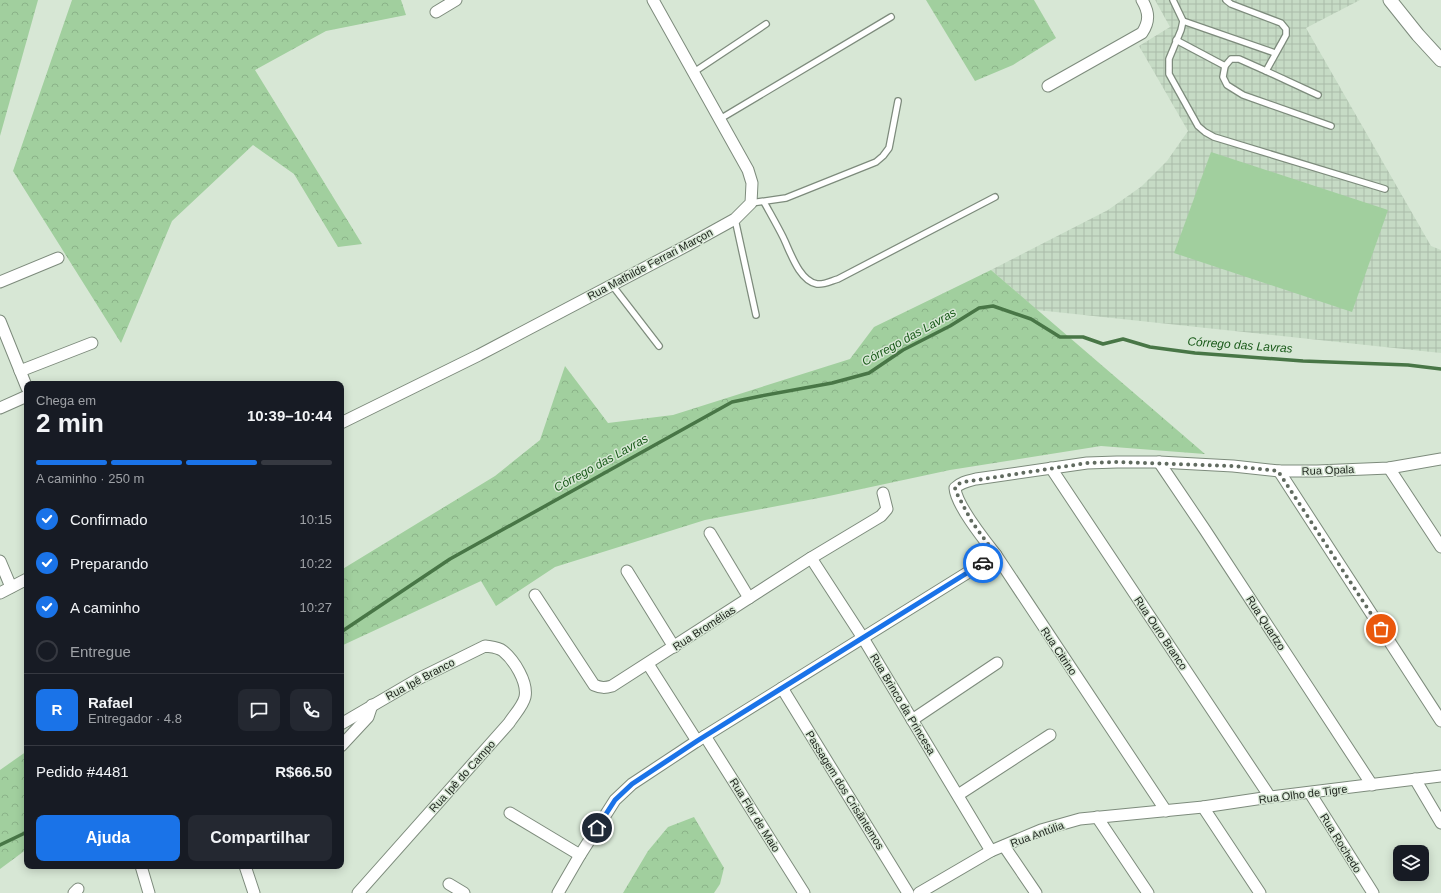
<!DOCTYPE html>
<html lang="pt">
<head>
<meta charset="utf-8">
<style>
	:root { --surface:#171b24; --page:#242831; --text:#f1f3f6; --muted:#9ea1a6; --line:#363941; --accent:#1a73e8 }
	body { margin:0; font-family:Arial,sans-serif; background:var(--page); color:var(--text); height:100vh; display:flex; flex-direction:column; font-size:15px; white-space:nowrap }
	* { box-sizing:border-box; margin:0 }
	p { font-size:13px; color:var(--muted) }
	.icon { flex:none; width:22px; height:22px; fill:none; stroke:currentColor; stroke-width:2; stroke-linecap:round; stroke-linejoin:round }
	.map { position:relative; flex:1; overflow:hidden }
	.sheet { position:absolute; left:24px; top:381px; width:320px; height:488px; display:flex; flex-direction:column; background:var(--surface); border-radius:8px; box-shadow:0 2px 10px #0003 }
	.sheet>* { flex:none }
	.buttons { position:absolute; left:1393px; top:845px; display:grid; gap:8px }
	.buttons a { display:grid; place-items:center; width:36px; height:36px; border-radius:8px; background:var(--surface); box-shadow:0 2px 10px #0003; font-size:20px }
	.pin { position:absolute; display:grid; place-items:center; width:34px; height:34px; color:#fff; margin:-17px; border:2px solid #fff; border-radius:50%; box-shadow:0 1px 4px #0007 }
	.courier { position:absolute; display:grid; place-items:center; width:40px; height:40px; margin:-20px; border:3px solid #1a73e8; border-radius:50%; background:#fff; color:#222; box-shadow:0 1px 5px #0007 }
	.overview em { font-style:normal; font-weight:700 }
	.overview div { display:flex; flex-direction:column-reverse }
	.overview { display:flex; align-items:center; justify-content:space-between; height:68px; padding:0 12px }
	h1 { font-size:26px; font-weight:700; line-height:30px }
	.bar { display:grid; grid-template-columns:repeat(4,1fr); gap:6px 4px; align-content:center; height:48px; padding:0 12px }
	.bar i { height:5px; border-radius:3px; background:var(--line) }
	.bar .current { background:var(--accent) }
	.bar p { grid-column:span 4 }
	.line { display:flex; align-items:center; gap:10px; padding:0 12px; border-top:1px solid var(--line) }
	.line div { flex:1 }
	.round { display:grid; place-items:center; flex:none; width:42px; height:42px; border-radius:8px; background:var(--page) }
	ol { padding:0 12px; list-style:none }
	li { display:flex; align-items:center; gap:12px; height:44px }
	li p { margin-inline-start:auto }
	li .icon { padding:4px; border-radius:50%; background:var(--accent); color:#fff; stroke-width:4 }
	li:last-child { color:var(--muted) }
	li i { width:22px; height:22px; border:2px solid var(--line); border-radius:50% }
	.action { display:flex; gap:8px; margin-top:auto; padding:8px 12px }
	.action a { flex:1; height:46px; border-radius:8px; background:var(--accent); color:#fff; font-size:16px; font-weight:700; line-height:46px; text-align:center }
	.action a+a { background:var(--page); color:var(--text) }
	.map>svg:first-child { display:block }
</style>
</head>
<body>
<div class="map">
<svg width="1441" height="893" viewBox="0 0 1441 893">
	<defs>
		<pattern id="industrial-grid" width="8" height="8" patternUnits="userSpaceOnUse"><rect width="8" height="8" fill="#c6dbc5"/><path d="M0 4h8M4 0v8" fill="none" stroke="#aabca9"/></pattern>
		<pattern id="forest-crowns" width="20" height="18" patternUnits="userSpaceOnUse"><rect width="20" height="18" fill="#a1cf9e"/><path d="M2 6a3 3 0 1 1 6 0M12 15a3 3 0 1 1 6 0" fill="none" stroke="#8ab288"/></pattern>
	</defs>
	<rect width="100%" height="100%" fill="#d7e7d5"/>
	<polygon fill="url(#industrial-grid)" points="1155,0 1360,0 1306,28 1431,246 1441,250 1441,353 1037,310 991,270 1108,210 1142,186 1167,161 1188,131 1139,46 1170,27"/>
	<g fill="url(#forest-crowns)">
		<polygon points="0,0 38,0 0,136"/>
		<polygon points="72,0 401,0 406,15 326,31 255,70 362,244 338,247 294,174 253,145 172,221 121,343 13,171"/>
		<polygon points="926,0 1034,0 1056,38 1013,65 975,81"/>
		<polygon points="991,270 1205,454 1101,446 950,470 829,496 705,520 555,567 496,606 481,581 341,646 341,570 495,476 540,440 565,366 608,423 673,415 850,359 874,327"/>
		<polygon points="27,751 27,849 0,869 0,770"/>
		<polygon points="694,817 724,868 720,884 714,893 623,893 648,851 668,827"/>
	</g>
	<polygon fill="#a1cf9e" points="1211,152 1388,210 1352,312 1174,253"/>
	<g fill="none" stroke-linecap="round" stroke-linejoin="round">
		<g stroke="#487646" stroke-width="3.5">
			<polyline points="341,632 450,559 732,402 761,396 832,383 869,373 903,350 950,326 979,308 993,306 1031,319 1060,337 1083,337 1103,344 1123,339 1150,347 1195,353 1303,361 1408,365 1441,369"/>
			<polyline points="0,845 27,832"/>
		</g>
		<defs>
			<g id="service">
				<polyline points="1173,0 1183,21 1181,30 1169,59 1169,74 1198,126 1205,132 1214,137 1385,189"/>
				<polyline points="1226,0 1231,4 1281,23 1286,29 1286,35 1266,71 1239,59 1231,59 1225,66 1223,77 1227,85 1243,95 1331,126"/>
				<polyline points="1183,21 1275,53"/>
				<polyline points="1176,40 1225,66"/>
				<polyline points="1266,71 1318,95"/>
				<polyline points="694,72 766,24"/>
				<polyline points="720,119 891,17"/>
				<path d="M764,202c6,11 13,23 19,35 7,14 16,44 34,47 7,1 14,-3 21,-5l157,-82"/>
				<polyline points="751,203 786,198 876,162 883,156 889,148 898,101"/>
				<polyline points="735,219 756,315"/>
				<polyline points="612,285 659,346"/>
			</g>
			<g id="minor">
				<polyline points="436,12 456,0"/>
				<path d="M1048,86l94,-53c8,-12 7,-21 0,-33"/>
				<polyline points="0,282 58,258"/>
				<polyline points="0,321 27,388"/>
				<polyline points="20,371 92,343"/>
				<polyline points="0,408 27,396"/>
				<polyline points="341,423 479,355 688,245 735,219 751,203 752,183 748,170 653,0"/>
				<polyline points="1159,462 1205,530 1372,785"/>
				<polyline points="1051,468 1270,797"/>
				<polyline points="1389,468 1441,547"/>
				<polyline points="1279,471 1441,721"/>
				<polyline points="710,533 749,598"/>
				<polyline points="811,558 863,638 991,851"/>
				<polyline points="0,561 11,587"/>
				<polyline points="627,571 674,647"/>
				<polyline points="0,593 27,579"/>
				<path d="M535,595l59,90c7,3 11,3 18,1l199,-128 70,-42 6,-7 -4,-16"/>
				<polyline points="648,664 697,741"/>
				<polyline points="782,688 908,893"/>
				<polyline points="912,720 997,663"/>
				<path d="M341,724l77,-45 67,-33c6,1 13,1 18,5 11,9 25,31 22,46 -2,9 -11,18 -16,26l-151,170"/>
				<polyline points="705,736 804,893"/>
				<polyline points="341,746 368,717 372,705"/>
				<polyline points="1415,779 1441,823"/>
				<polyline points="1310,793 1373,893"/>
				<polyline points="958,795 1050,735"/>
				<polyline points="1203,807 1260,893"/>
				<path d="M1166,811l-170,-256c-11,-14 -40,-50 -41,-67 6,-6 13,-7 21,-9l111,-16 30,-1h42l74,4 46,5h38l72,-3 52,-9"/>
				<polyline points="510,813 580,855"/>
				<polyline points="1097,817 1148,893"/>
				<polyline points="1004,846 1036,893"/>
				<polyline points="141,866 149,893"/>
				<polyline points="245,866 254,893"/>
				<polyline points="449,884 464,893"/>
				<polyline points="74,893 78,889"/>
				<polyline points="558,893 580,855 615,800 632,784 697,741 996,555"/>
				<polyline points="919,893 991,851 1041,830 1080,819 1203,807 1270,797 1441,776"/>
			</g>
			<polyline id="tertiary" points="1390,0 1418,35 1441,60"/>
		</defs>
		<use href="#service" stroke="#7d8b7c" stroke-width="8"/>
		<use href="#minor" stroke="#7d8b7c" stroke-width="13"/>
		<use href="#tertiary" stroke="#7d8b7c" stroke-width="15"/>
		<use href="#service" stroke="#fff" stroke-width="5.5"/>
		<use href="#minor" stroke="#fff" stroke-width="11"/>
		<use href="#tertiary" stroke="#fff" stroke-width="13"/>
	</g>
	<g fill="none" stroke-linecap="round" stroke-linejoin="round">
		<polyline stroke="#616b60" stroke-width="4" stroke-dasharray="0 7.2" points="983,563 996,555 972,522 956,492 955,488 958,484 964,482 1087,463 1117,462 1233,466 1278,471 1381,629"/>
		<polyline stroke="#1a73e8" stroke-width="5" points="597,828 615,800 632,784 697,741 983,563"/>
	</g>
	<g text-anchor="middle" stroke-width="3" stroke-linejoin="round" paint-order="stroke">
		<g font-size="11" fill="#222821" stroke="#d7e7d5">
			<text transform="translate(650 264) rotate(-28)" y="4">Rua Mathilde Ferrari Marçon</text>
			<text transform="translate(1328 470) rotate(-2)" y="4">Rua Opala</text>
			<text transform="translate(1266 623) rotate(57)" y="4">Rua Quartzo</text>
			<text transform="translate(704 628) rotate(-33)" y="4">Rua Bromélias</text>
			<text transform="translate(1161 633) rotate(56)" y="4">Rua Ouro Branco</text>
			<text transform="translate(1059 651) rotate(56)" y="4">Rua Citrino</text>
			<text transform="translate(420 679) rotate(-28)" y="4">Rua Ipê Branco</text>
			<text transform="translate(903 704) rotate(59)" y="4">Rua Brinco da Princesa</text>
			<text transform="translate(462 776) rotate(-48)" y="4">Rua Ipê do Campo</text>
			<text transform="translate(845 790) rotate(58)" y="4">Passagem dos Crisântemos</text>
			<text transform="translate(1303 794) rotate(-7)" y="4">Rua Olho de Tigre</text>
			<text transform="translate(755 815) rotate(58)" y="4">Rua Flor de Maio</text>
			<text transform="translate(1037 834) rotate(-20)" y="4">Rua Antúlia</text>
			<text transform="translate(1341 843) rotate(58)" y="4">Rua Rochedo</text>
		</g>
		<g font-size="12" font-style="italic" fill="#195a19" stroke="#d7e7d5">
			<text transform="translate(909 337) rotate(-29)" y="4">Córrego das Lavras</text>
			<text transform="translate(1240 345) rotate(4)" y="4">Córrego das Lavras</text>
			<text transform="translate(601 463) rotate(-29)" y="4">Córrego das Lavras</text>
		</g>
	</g>
</svg>
<div class="buttons">
<a><svg class="icon" aria-label="layers" viewBox="0 0 24 24"><path d="M12 4l9 5-9 5-9-5zM3 14l9 5 9-5"/></svg></a>
</div>
<div class="pin" style="left:1381px;top:629px;background:#ea580c"><svg class="icon" aria-label="bag" viewBox="0 0 24 24"><path d="M5 8h14l-1 12H6zM9 8a3 3 0 0 1 6 0"/></svg></div>
<div class="pin" style="left:597px;top:828px;background:#1f2937"><svg class="icon" aria-label="home" viewBox="0 0 24 24"><path d="M3 11l9-7 9 7M6 9v11h12V9"/></svg></div>
<div class="courier" style="left:983px;top:563px"><svg class="icon" aria-label="car" viewBox="0 0 24 24"><path d="M5 17H2v-5l4-1 3-4h7l3 4 3 1v5h-3M9 17h6M6 11h13"/><circle cx="7" cy="17" r="2"/><circle cx="17" cy="17" r="2"/></svg></div>
<section class="sheet">
<div class="overview"><div><h1>2 min</h1><p>Chega em</p></div><em>10:39–10:44</em></div>
<div class="bar"><i class="current"></i><i class="current"></i><i class="current"></i><i></i><p>A caminho · 250 m</p></div>
<ol>
<li><svg class="icon" aria-label="check" viewBox="0 0 24 24"><path d="M5 12l5 5 9-10"/></svg>Confirmado<p>10:15</p></li>
<li><svg class="icon" aria-label="check" viewBox="0 0 24 24"><path d="M5 12l5 5 9-10"/></svg>Preparando<p>10:22</p></li>
<li><svg class="icon" aria-label="check" viewBox="0 0 24 24"><path d="M5 12l5 5 9-10"/></svg>A caminho<p>10:27</p></li>
<li><i></i>Entregue</li>
</ol>
<div class="line" style="height:72px"><b class="round" style="background:var(--accent);color:#fff">R</b><div><b>Rafael</b><p>Entregador · 4.8</p></div><a class="round"><svg class="icon" aria-label="chat" viewBox="0 0 24 24"><path d="M4 5h16v11H9l-5 4z"/></svg></a><a class="round"><svg class="icon" aria-label="phone" viewBox="0 0 24 24"><path d="M5 4h4l2 5-3 2q2 4 5 5l2-3 5 2v4C11 20 4 13 5 4z"/></svg></a></div>
<div class="line" style="height:52px"><div>Pedido #4481</div><b>R$66.50</b></div>
<div class="action"><a>Ajuda</a><a>Compartilhar</a></div>
</section>
</div>
</body>
</html>
